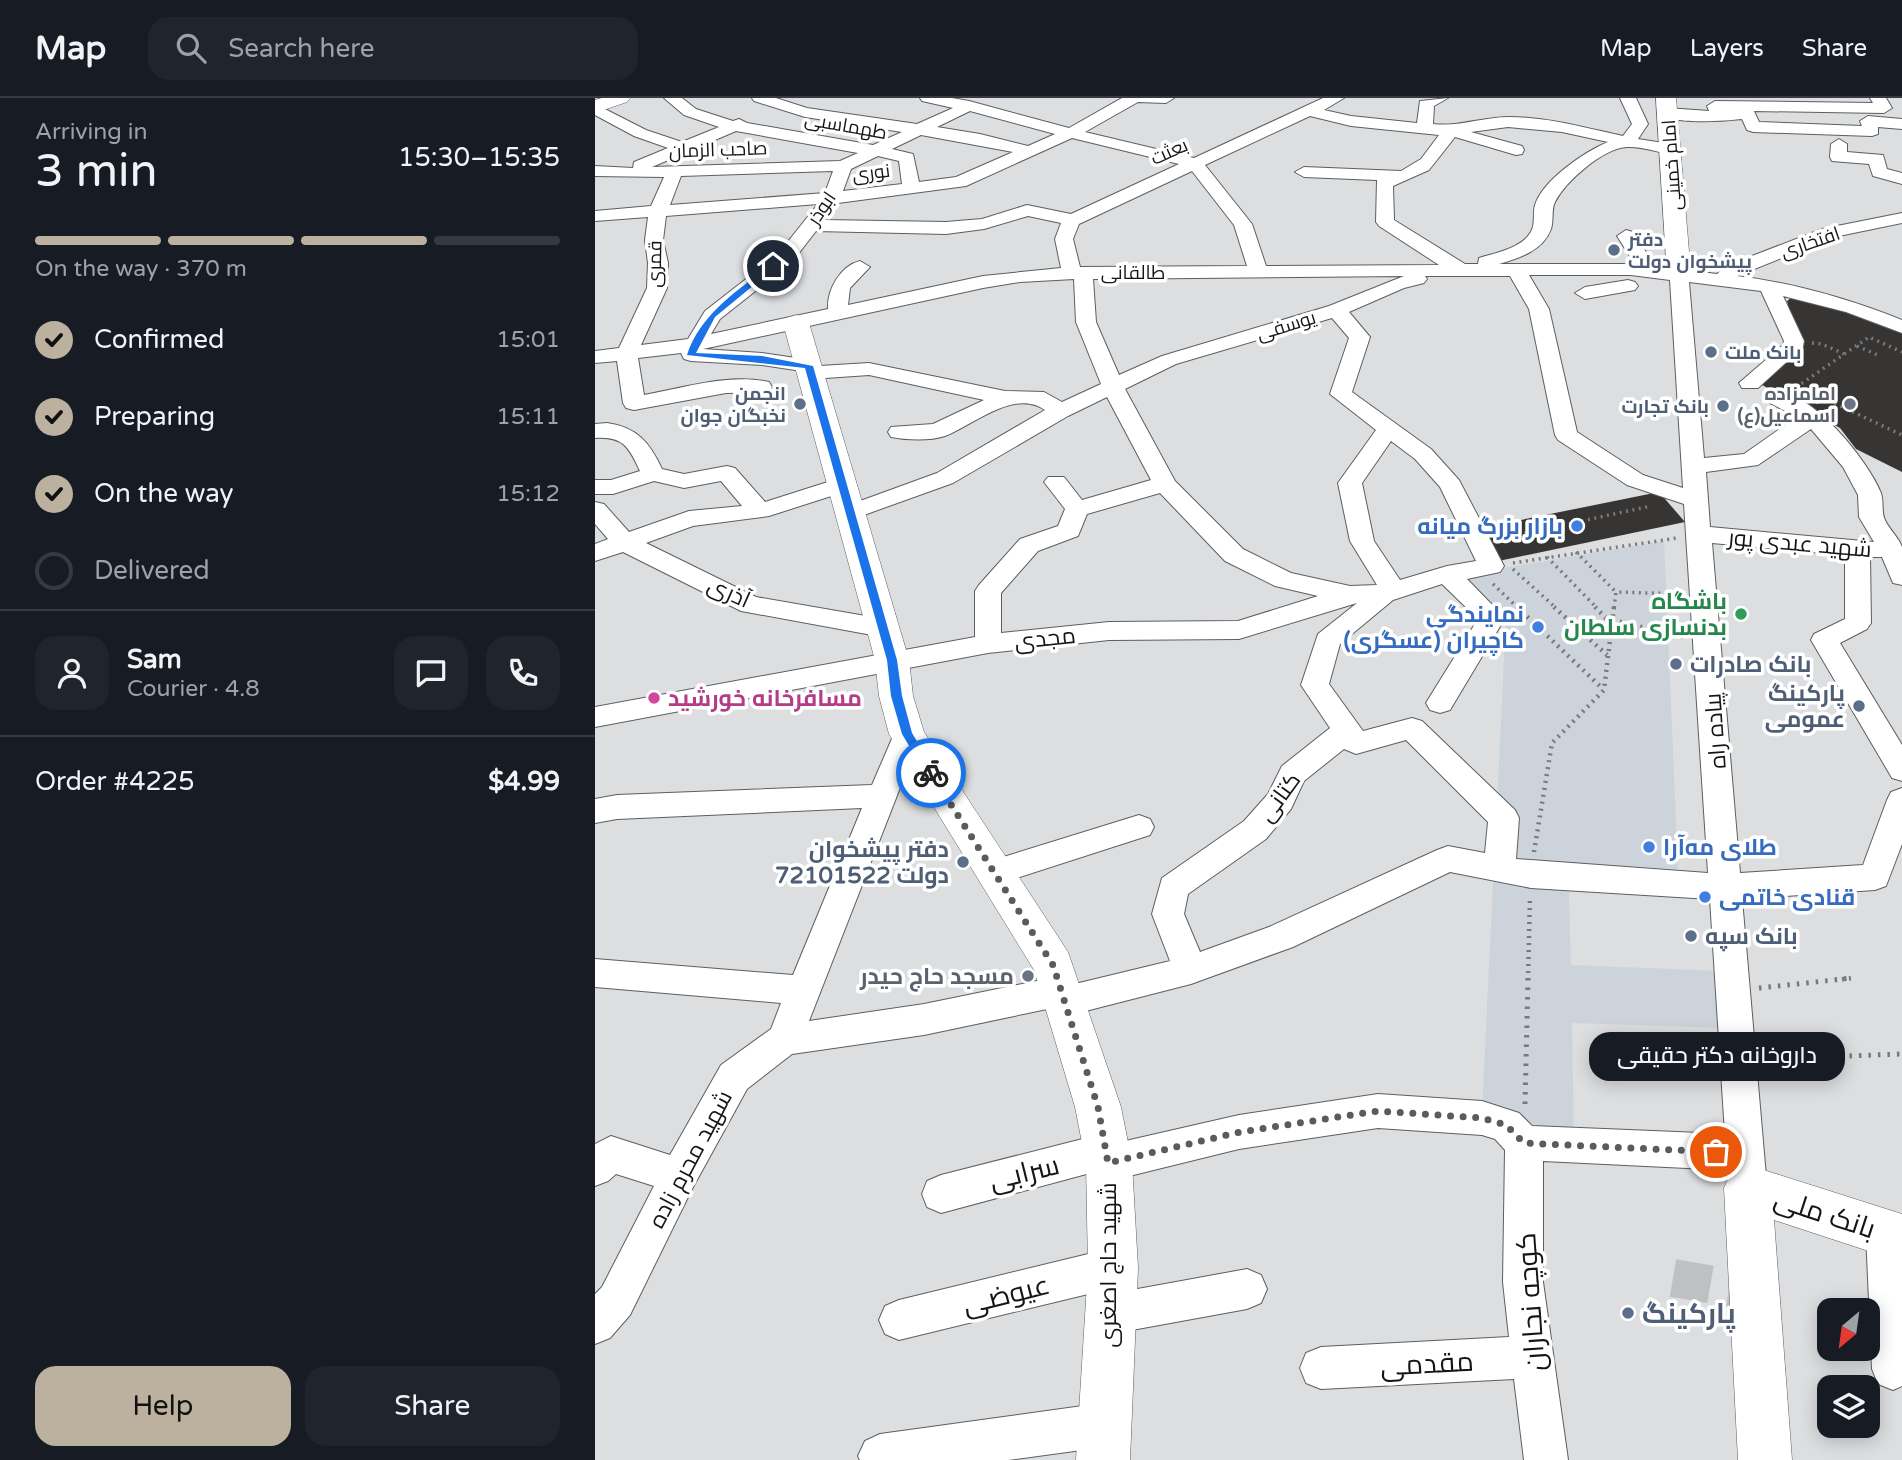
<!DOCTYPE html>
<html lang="en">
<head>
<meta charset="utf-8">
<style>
	:root { --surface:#171b24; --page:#20242c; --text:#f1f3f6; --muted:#9ea1a6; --line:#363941; --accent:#bcb09e }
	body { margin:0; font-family:"Varela Round",Cairo,sans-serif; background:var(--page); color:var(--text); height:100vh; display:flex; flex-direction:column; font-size:26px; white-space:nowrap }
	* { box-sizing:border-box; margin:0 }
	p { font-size:23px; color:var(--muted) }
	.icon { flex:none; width:38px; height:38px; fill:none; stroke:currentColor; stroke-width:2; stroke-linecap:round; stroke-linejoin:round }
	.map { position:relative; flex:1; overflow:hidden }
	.details { display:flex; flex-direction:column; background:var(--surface); width:595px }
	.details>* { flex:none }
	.needle { width:46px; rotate:209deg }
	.buttons { position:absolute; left:1222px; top:1200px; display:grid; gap:14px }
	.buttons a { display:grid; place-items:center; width:63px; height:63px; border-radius:14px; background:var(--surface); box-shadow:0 4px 18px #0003; font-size:35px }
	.pin { position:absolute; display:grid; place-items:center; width:60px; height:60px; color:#fff; margin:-30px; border:4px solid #fff; border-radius:50%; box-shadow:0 2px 7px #0007 }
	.courier { position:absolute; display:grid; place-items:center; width:70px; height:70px; margin:-35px; border:5px solid #1a73e8; border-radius:50%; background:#fff; color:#222; box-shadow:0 2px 9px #0007 }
	.bubble { position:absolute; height:49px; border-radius:21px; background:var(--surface); box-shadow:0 4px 18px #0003; font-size:23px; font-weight:600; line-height:49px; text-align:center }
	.head em { font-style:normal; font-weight:600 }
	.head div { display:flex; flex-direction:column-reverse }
	.head { display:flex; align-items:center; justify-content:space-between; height:119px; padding:0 35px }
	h1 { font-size:46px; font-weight:600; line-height:52px }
	.bar { display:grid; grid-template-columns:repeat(4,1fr); gap:10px 7px; align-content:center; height:84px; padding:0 35px }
	.bar i { height:9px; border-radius:5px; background:var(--line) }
	.bar .active { background:var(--accent) }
	.bar p { grid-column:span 4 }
	.line { display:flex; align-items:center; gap:18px; padding:0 35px; border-top:2px solid var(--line) }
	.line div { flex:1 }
	.round { display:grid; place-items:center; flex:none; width:74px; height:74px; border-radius:21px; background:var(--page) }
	ol { padding:0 35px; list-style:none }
	li { display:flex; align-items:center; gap:21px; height:77px }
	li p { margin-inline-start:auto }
	li .icon { padding:7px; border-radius:50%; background:var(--accent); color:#111; stroke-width:4 }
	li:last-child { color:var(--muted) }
	li i { width:38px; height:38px; border:4px solid var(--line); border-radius:50% }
	.primary-button { display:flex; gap:14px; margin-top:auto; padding:14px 35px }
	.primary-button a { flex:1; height:80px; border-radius:21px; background:var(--accent); color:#111; font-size:28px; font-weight:600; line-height:80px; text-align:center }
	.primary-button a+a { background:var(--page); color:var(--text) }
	header { display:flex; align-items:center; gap:42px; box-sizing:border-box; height:98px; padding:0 35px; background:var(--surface); border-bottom:2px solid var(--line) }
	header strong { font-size:33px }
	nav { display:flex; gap:38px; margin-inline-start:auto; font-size:24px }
	.search { width:490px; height:63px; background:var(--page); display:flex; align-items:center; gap:18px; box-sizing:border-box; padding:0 24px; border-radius:21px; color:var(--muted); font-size:26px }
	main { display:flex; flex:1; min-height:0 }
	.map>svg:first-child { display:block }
</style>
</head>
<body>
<header>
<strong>Map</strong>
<div class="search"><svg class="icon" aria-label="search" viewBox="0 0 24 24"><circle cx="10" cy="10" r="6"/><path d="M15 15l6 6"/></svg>Search here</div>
<nav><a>Map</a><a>Layers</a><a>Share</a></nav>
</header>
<main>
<section class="details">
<div class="head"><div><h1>3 min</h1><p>Arriving in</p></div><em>15:30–15:35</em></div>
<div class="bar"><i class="active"></i><i class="active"></i><i class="active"></i><i></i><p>On the way · 370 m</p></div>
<ol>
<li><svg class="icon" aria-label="check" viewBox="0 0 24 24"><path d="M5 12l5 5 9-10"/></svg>Confirmed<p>15:01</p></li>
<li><svg class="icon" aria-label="check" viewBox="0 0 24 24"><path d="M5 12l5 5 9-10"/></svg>Preparing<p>15:11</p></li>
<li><svg class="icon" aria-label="check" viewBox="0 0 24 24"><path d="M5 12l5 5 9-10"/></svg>On the way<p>15:12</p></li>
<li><i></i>Delivered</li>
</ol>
<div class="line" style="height:126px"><a class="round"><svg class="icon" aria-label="person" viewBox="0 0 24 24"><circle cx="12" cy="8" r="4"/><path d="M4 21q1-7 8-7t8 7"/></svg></a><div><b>Sam</b><p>Courier · 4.8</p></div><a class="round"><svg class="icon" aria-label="chat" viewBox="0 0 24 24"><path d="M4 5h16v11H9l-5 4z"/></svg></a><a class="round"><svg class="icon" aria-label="phone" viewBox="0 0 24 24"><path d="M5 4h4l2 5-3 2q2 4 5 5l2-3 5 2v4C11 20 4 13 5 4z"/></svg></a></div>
<div class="line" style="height:91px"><div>Order #4225</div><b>$4.99</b></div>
<div class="primary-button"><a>Help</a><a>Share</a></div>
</section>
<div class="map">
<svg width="1307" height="1362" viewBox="0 0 1307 1362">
	<rect width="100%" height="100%" fill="#dddee0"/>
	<polygon fill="#ccd3da" points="1069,443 1083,771 973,765 976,867 1126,873 1131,930 977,925 979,1042 887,1013 911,521 867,477"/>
	<g fill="#373534">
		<polygon points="1199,198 1253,212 1307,233 1307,374 1261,351 1245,330 1160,283 1204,247 1192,203"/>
		<polygon points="1064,394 1090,424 889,466 871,433"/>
	</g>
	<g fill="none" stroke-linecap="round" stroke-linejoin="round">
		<polyline stroke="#bfc0c2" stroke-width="38" stroke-dasharray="38 19" stroke-linecap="butt" points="1078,1180 1160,1194"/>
		<defs>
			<g id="minor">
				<path d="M69,0h18l14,11 37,12 6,-2 8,4 126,22 29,-13 -97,-15 -51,-16 -2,-3h24l31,10 110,16 36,-16 -31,-7 -2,-3h32l17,3 100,27 53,-30h52l-8,5 -28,-1 -53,30 109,26 129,-60h21l-20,12 27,6 66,7 3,-22 28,-3 -14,8 -1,18c26,3 50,-7 76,-7 39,0 77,11 114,19l9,-12 -12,-26h16l12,26 -10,15 38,6 2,4 -2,4 -6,1c-13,-2 -30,-8 -43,-7 -24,1 -62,35 -72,55 -4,8 -1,18 -4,27 -8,22 -32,29 -52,35h136l-18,-28 9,-6 7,2 22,34 62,8 9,-8 96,-37 80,-16v10l-68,14 -97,39c57,7 112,23 165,44v13l-56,-21 -63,-16 21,45 -1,6 -45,41h-16l-3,-5 44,-38 1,-4 -23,-50 -72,-9 15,176 40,-4 53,-37 -27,-14 -3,-5 3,-5c38,-9 99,69 111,100 3,9 0,19 4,27 4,9 14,18 17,27 0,11 0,27 0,38l-9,-2 -11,-26h-12l1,66 -4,6 -27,14 62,102v36l-10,-3 -81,-138 3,-6 31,-15v-64l-133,-12 28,330 123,-8 24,-65 4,-8 11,-4v56l-16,42 -11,4 -133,9 25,289 -5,13 -14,6 -14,-6 -5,-13 -1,-18 -185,-9v121l25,178h-44l-10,-81 -193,10 -15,-6 -6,-15 6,-15 15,-6 188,-10 -6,-55 2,-132 -10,-11 -13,-4 -104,-7 -139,21 -130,32 -13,-5 -2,-4 -153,41 -14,-6 -5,-13 5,-13 14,-6 165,-42 13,5 2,4 118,-27 139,-21 104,7 37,12 13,13 193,8 -15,-235 -179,-11 -81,-16 -157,75 -102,37 -125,32 -12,-4 -2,-4 -128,27 -132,19 -45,35 -55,100 -62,126 -20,23 -15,6v-50l7,-7 52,-101 -38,-12 -8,7 -13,5v-42l16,-8 59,19 51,-90 50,-36 10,-26 -186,-16v-28l198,16 69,-167 -245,11 -22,4v-24l22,-4 255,-10 25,-58 10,-4 10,4 4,7 -112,287 115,-17 137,-28 12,5 2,3 95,-23 -18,-47 10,-36 82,-57 24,-27 14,-28 48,-38 -29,-43 17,-51 39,-31 -118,36 -130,1 -121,13 -393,74v-20l380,-70v-46l4,-6 41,-46 38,-13 7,-17 -21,-27 4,-5h16l18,23 69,-20 -44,-83 -39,19 -115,67 -103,37 -9,-2 -3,-5 3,-5 96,-35 108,-63c-30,-22 -72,15 -100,26 -15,5 -39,4 -54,1l-3,-5 3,-5 42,-3 51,-24 -115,-25 -58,4 -8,-1 -1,-7 -40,-6 -71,-4 -7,-2 -3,-6 -43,5 6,37c39,-7 85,-22 125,-13l3,5 -3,5 -43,1 -92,17 -8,-2 -3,-5 -6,-42 -22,2v-12l24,-3 28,-60 1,-25 -3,-23 3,-23 -53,4v-10l56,-5 13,-29 -69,-1v-10l38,2 1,-6 34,-14 -34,-12 -39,-21v-11l51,26 36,12 37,-15 -35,-12zM375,13l85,23 -27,12 -48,-12 -43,-7zM715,18l41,10 88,9 -18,24 -20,12 -97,-4 -9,5 9,5 73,3 -1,42 3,4 60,39 -173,1 -14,-42 -47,-59zM913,29l54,5 46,10c-24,10 -65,38 -73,63 -3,11 2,21 -7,31 -11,13 -33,17 -49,22l-1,6h-13l-71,-44 -1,-34 36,-16 26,-33 61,18 6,-1 2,-4 -2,-4 -51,-14zM141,33l122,22 -18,8 -188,6zM326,37l92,17 -57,25 -37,5 -6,-28 -21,-5zM477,40l107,26 -108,50 -44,-9 -45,14 -36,3 -122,-2 14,-17 128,-17zM283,58l21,5 3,23 -59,7 8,-22zM238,73l-8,22 -155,12 11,-29zM597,73l42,54 13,41 -167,1 -7,-28 6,-15zM223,106l-40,50 -73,57 -17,28 -47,6 26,-57 1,-25 -5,-23 3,-24zM433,118l33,7 -6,16 6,29 -78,8 -135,29 2,-17 20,-21 -10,-6c-20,5 -33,29 -32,48l-117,25 9,-15 72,-57 24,-31 130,3 38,-5zM934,177h102l39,5 13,208 -40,-13 -66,-43 -28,-123zM809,178l-75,30 -167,50 -43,19 -23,-53 -3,-43zM830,178h85l19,33 26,126 3,5 69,45 57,19 24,369 -192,-14 3,-41 -4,-8 -93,-89 -10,-3 -49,13 -34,-47 11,-40 53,-44 49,-16 36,35 -52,84 4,7 10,3 10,-3 55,-92 -38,-39 33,-7 4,-6 -45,-86 -28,-31 -79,-57 18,-55 -21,-25 55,-24 20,-5 3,-4zM479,181l2,43 25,62 -39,18 -18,-10 -39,-1 -136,-28 -49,3 -4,-4 -7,-2 -47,-7 -59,-4 280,-61 37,-6zM737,220l17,20 -19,56 46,36 -38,53 12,58 27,44 -27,1 -59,-13 -48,-24 -68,-68 -50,-92 51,-25zM1216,331l32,38 15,28 1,22 15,25 -164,-15 -4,-55 52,-7zM796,343l24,18 25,28 36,74 -29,5 -47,14 -26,-39 -12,-58zM565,395l65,68 50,25 43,10 -80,25 -129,1 -108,11v-40l37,-42 40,-15 9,-22zM811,642l82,82 -3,31 -37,-7 -11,4 -168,77 -69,25 -16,-38 4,-20 78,-55 25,-30 13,-28 40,-32 12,5z"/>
				<path d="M1275,0h16l6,10 -8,5 -130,-2 5,11 103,4 -2,-5 8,-5 34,3v10l-24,-2v7l-6,2 -119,-4 -6,-2 -5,-11c-18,2 -71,6 -83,-6l8,-5 42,3 -2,-5 8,-5 158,2z"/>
				<polygon points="1244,41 1252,46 1252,54 1288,57 1292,71 1307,75 1307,86 1278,78 1274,66 1237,63 1235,59 1236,46"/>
				<polygon points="1033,182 1040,184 1043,188 1040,192 990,201 980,195 990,189"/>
				<path d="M12,325c30,4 43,20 55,46l22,5 43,-8 8,2 30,34 69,-22h16l4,5 -4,5 -81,26 -76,10 -47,17 110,54 127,22 9,3 4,6 -4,6 -9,3 -142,-26 -118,-59 -28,9v-17l13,-5 -13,-15v-22l9,2 25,28 60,-21 53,-5 -21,-25 -37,7 -30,-7 -41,13h-18v-14h16l29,-9c-11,-24 -17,-35 -45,-33v-14z"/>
				<polygon points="544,717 555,721 559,729 555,737 400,787 389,783 384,774 389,765"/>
				<polygon points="1291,1116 1305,1121 1307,1126 1307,1288 1298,1292 1283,1286 1277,1271 1271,1135 1277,1121"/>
				<polygon points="518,1150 532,1156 538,1170 532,1184 518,1190 304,1242 290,1236 284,1222 290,1208 304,1202"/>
				<polygon points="652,1171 666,1177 672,1191 666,1205 652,1211 515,1236 501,1230 495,1216 501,1202 515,1196"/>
				<polygon points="509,1305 524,1312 531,1327 524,1342 509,1349 413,1362 265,1362 263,1358 270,1343 285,1336"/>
			</g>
			<g id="major">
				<polygon points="7,0 35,0 32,4 0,15 0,2"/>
				<polygon points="1061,0 1081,0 1096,177 1092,182 1076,182 1072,177"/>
				<polygon points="201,217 210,220 214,225 314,562 318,598 329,634 473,854 526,1009 537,1065 543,1170 535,1362 481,1362 493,1170 491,1065 480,1009 439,872 294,636 284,598 280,562 188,225 192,220"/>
				<polygon points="1153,1067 1307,1116 1307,1164 1179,1122 1197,1362 1143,1362 1129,1090 1136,1074"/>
			</g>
		</defs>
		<use href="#minor" stroke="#5d5e5f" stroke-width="2"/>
		<use href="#major" stroke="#5d5e5f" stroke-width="1"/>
		<g stroke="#78797a" stroke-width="3.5" stroke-dasharray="2 4.5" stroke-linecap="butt">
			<polyline points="1217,245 1227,246 1249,256"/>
			<polyline points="1262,248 1285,258"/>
			<polyline points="1205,289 1203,288 1274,239 1307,254"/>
			<polyline points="1222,297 1307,337"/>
			<polyline points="904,441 1056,408"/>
			<polyline points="981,454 1021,494"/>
			<polyline points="952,459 1002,510"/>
			<polyline points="918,465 1082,440"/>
			<polyline points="918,471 961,510"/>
			<polyline points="898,486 923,510"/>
			<polyline points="1019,510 1021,494 1086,496"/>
		</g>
		<g stroke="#78797a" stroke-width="4.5" stroke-dasharray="2 5" stroke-linecap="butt">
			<polyline points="922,509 1008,591"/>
			<polyline points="959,509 1012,557"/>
			<polyline points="1000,509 1016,525"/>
			<polyline points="1018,522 1088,539"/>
			<polyline points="939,754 957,645 1009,592 1019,509"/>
			<polyline points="933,882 935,798"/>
			<polyline points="1240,882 1259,880"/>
		</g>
		<g stroke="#78797a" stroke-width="5" stroke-dasharray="2.5 7" stroke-linecap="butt">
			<polyline points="1164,890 1257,880"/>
			<polyline points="1169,961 1307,956"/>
			<polyline points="930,1006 933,880"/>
		</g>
		<use href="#minor" fill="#fff" fill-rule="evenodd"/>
		<use href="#major" fill="#fff" fill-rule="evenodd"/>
	</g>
	<path fill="#1a73e8" d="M176,166l6,2 -62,51 -19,36 66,3 51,10 84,294 5,36 10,37 24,40 -1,3h-8l-25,-42 -11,-38 -4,-36 -82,-292 -118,-13c14,-42 51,-64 84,-91z"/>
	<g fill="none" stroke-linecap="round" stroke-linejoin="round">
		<polyline stroke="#5b5b5d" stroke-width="7" stroke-dasharray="0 12.6" points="336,675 458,867 503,1009 513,1065 645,1034 783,1013 887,1020 911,1027 929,1045 1121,1054"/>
	</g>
	<g fill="#5c6f8a" stroke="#fff" stroke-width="2.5">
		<circle cx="1019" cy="152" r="7"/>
		<circle cx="1116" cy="254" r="7"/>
		<circle cx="205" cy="306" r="7"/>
		<circle cx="1128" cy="308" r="7"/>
		<circle cx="1081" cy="566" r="7"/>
		<circle cx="1264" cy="608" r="7"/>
		<circle cx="368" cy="764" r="7"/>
		<circle cx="1096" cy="838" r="7"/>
		<circle cx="1033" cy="1215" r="7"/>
	</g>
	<g fill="#6b7280" stroke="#fff" stroke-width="2.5">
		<circle cx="1255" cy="306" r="7"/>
		<circle cx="433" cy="878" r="7"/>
	</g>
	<g fill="#3f7fe0" stroke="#fff" stroke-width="2.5">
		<circle cx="982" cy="428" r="7"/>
		<circle cx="943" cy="529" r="7"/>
		<circle cx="1054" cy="749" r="7"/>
		<circle cx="1110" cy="799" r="7"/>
	</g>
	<circle fill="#2e9e5b" stroke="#fff" stroke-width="2.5" cx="1146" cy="516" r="7"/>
	<circle fill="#d1479c" stroke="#fff" stroke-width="2.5" cx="59" cy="600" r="7"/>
	<g text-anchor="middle" stroke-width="7" stroke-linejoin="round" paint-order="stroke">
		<g font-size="19" fill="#151516" stroke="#fff">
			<text transform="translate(251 27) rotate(10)" y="7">طهماسبی</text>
			<text transform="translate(123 51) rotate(-2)" y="7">صاحب الزمان</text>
			<text transform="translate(574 53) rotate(-24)" y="7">بعثت</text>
			<text transform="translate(1076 67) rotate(-94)" y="7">امام خمینی</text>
			<text transform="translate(276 74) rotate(-7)" y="7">نوری</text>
			<text transform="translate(226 110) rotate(-56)" y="7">ابوذر</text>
			<text transform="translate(1215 144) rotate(-19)" y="7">افتخاری</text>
			<text transform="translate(59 166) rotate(-89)" y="7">قمری</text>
			<text x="538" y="181">طالقانی</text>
			<text transform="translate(691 227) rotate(-17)" y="7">یوسفی</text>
		</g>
		<g font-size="19" font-weight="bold" fill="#4e5e75" stroke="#fff" text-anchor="start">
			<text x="1033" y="148">دفتر<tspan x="1033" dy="22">پیشخوان دولت</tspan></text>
			<text x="1130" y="261">بانک ملت</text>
			<text x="191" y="302" text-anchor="end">انجمن<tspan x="191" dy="22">نخبگان جوان</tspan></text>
			<text x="1114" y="315" text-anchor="end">بانک تجارت</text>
		</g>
		<g font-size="19" font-weight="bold" fill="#5b616d" stroke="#fff" text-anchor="end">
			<text x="1241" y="302">امامزاده<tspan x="1241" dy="22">اسماعیل(ع)</tspan></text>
		</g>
		<g font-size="23" font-weight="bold" fill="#366cbe" stroke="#fff" text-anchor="end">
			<text x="968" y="436">بازار بزرگ میانه</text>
			<text x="929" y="524">نمایندگی<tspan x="929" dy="26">کاچیران (عسگری)</tspan></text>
			<text x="1068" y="757" text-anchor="start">طلای مه‌آرا</text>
			<text x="1124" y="807" text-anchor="start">قنادی خاتمی</text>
		</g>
		<g font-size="23" fill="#151516" stroke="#fff">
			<text transform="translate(1205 445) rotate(5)" y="8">شهید عبدی پور</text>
			<text transform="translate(134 494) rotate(24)" y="8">آذری</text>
			<text transform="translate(450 540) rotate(-6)" y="8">مجدی</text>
			<text transform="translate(1120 633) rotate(-94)" y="8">پیاده راه</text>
			<text transform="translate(684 699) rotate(-54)" y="8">کتانی</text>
			<text transform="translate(95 1061) rotate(-62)" y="8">شهید محرم زاده</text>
			<text transform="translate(513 1167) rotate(-90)" y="8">شهید حاج اصغری</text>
		</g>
		<g font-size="23" font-weight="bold" fill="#27864d" stroke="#fff" text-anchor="end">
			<text x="1132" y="511">باشگاه<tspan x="1132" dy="26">بدنسازی سلطان</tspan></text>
		</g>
		<g font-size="23" font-weight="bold" fill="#4e5e75" stroke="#fff" text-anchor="start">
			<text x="1095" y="574">بانک صادرات</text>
			<text x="1250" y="603" text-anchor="end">پارکینگ<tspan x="1250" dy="26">عمومی</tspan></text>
			<text x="354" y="759" text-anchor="end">دفتر پیشخوان<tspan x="354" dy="26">دولت 72101522</tspan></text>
			<text x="1110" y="846">بانک سپه</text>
		</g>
		<g font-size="23" font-weight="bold" fill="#b23c85" stroke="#fff" text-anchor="start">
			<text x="73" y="608">مسافرخانه خورشید</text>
		</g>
		<g font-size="23" font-weight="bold" fill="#5b616d" stroke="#fff" text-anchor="end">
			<text x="419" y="886">مسجد حاج حیدر</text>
		</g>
		<g font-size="28" fill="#151516" stroke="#fff">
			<text transform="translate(429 1074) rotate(-14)" y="10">سرابی</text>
			<text transform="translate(1230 1115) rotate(18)" y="10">بانک ملی</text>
			<text transform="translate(411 1196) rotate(-14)" y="10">عیوضی</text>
			<text transform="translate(935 1204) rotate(-94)" y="10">کوچه نجاران</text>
			<text transform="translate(832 1265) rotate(-3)" y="10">مقدمی</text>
		</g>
		<g font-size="28" font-weight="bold" fill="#4e5e75" stroke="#fff" text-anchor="start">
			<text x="1047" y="1225">پارکینگ</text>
		</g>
	</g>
</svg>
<div class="buttons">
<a><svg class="needle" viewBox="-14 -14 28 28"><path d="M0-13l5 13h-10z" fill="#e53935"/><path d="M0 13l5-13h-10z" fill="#9ea1a6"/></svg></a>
<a><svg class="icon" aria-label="layers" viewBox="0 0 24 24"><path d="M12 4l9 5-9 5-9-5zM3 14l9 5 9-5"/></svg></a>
</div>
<div class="pin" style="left:1121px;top:1054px;background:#ea580c"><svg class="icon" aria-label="bag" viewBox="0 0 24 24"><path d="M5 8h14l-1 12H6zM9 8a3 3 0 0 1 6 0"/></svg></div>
<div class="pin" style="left:178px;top:168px;background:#1f2937"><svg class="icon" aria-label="home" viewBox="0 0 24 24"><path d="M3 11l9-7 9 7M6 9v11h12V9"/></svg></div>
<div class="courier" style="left:336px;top:675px"><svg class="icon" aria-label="bike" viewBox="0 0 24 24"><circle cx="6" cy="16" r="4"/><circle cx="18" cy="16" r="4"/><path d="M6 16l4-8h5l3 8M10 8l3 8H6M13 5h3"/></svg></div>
<div class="bubble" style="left:994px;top:934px;width:256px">داروخانه دکتر حقیقی</div>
</div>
</main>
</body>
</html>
